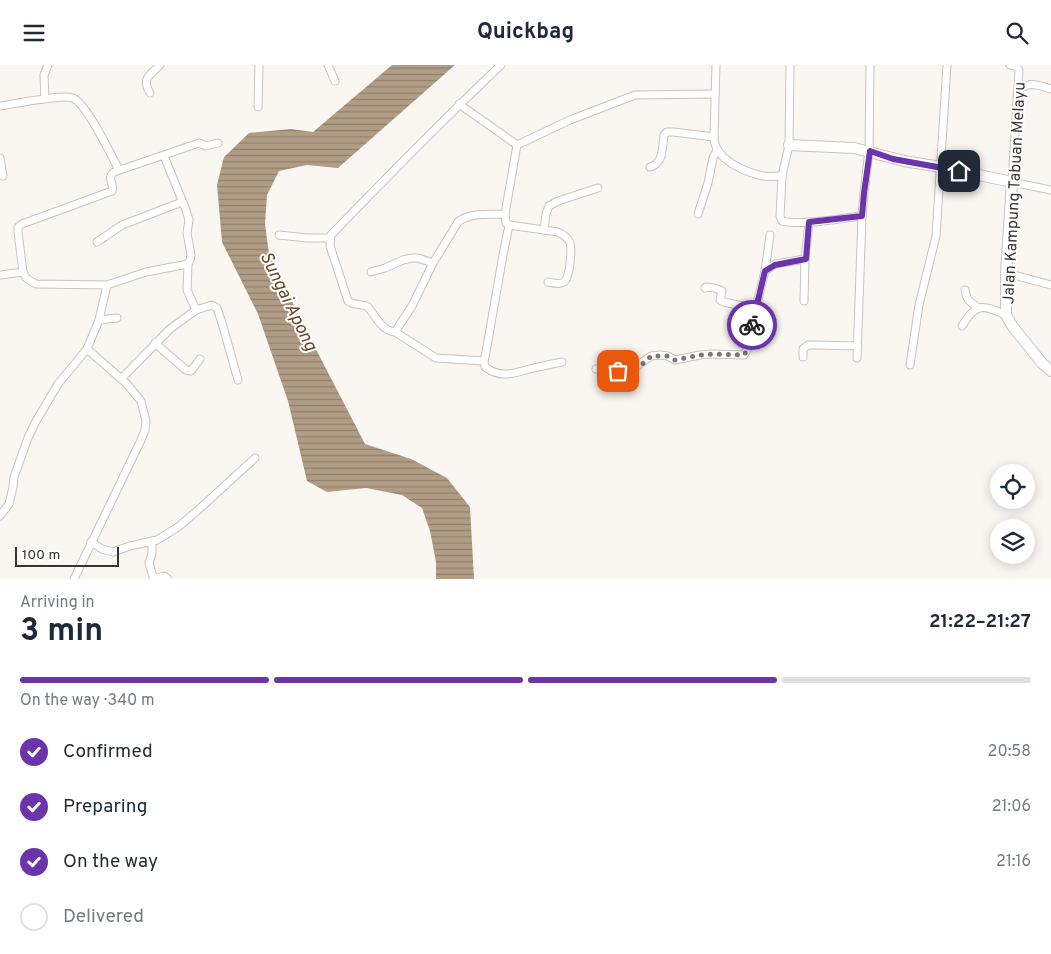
<!DOCTYPE html>
<html lang="en">
<head>
<meta charset="utf-8">
<style>
	:root { --surface:#fff; --page:#f2f2f3; --text:#1f2937; --muted:#747a83; --line:#e0e1e3; --accent:#6b34aa }
	body { margin:0; font-family:Overpass,sans-serif; background:var(--page); color:var(--text); height:100vh; display:flex; flex-direction:column; font-size:19px; white-space:nowrap }
	* { box-sizing:border-box; margin:0 }
	p { font-size:16px; color:var(--muted) }
	.icon { flex:none; width:28px; height:28px; fill:none; stroke:currentColor; stroke-width:2; stroke-linecap:round; stroke-linejoin:round }
	.map { position:relative; height:514px; overflow:hidden }
	.panel { display:flex; flex-direction:column; background:var(--surface); flex:1 }
	.panel>* { flex:none }
	.fabs { position:absolute; left:990px; top:399px; display:grid; gap:10px }
	.fabs a { display:grid; place-items:center; width:45px; height:45px; border-radius:50%; background:var(--surface); box-shadow:0 2px 12px #0003; font-size:25px }
	.scale { position:absolute; left:15px; bottom:12px; width:104px; box-sizing:border-box; padding-left:5px; border:2px solid #363433; border-top:0; font-size:14px; line-height:18px; white-space:nowrap; color:#363433; -webkit-text-stroke:4px #fff; paint-order:stroke }
	.pin { position:absolute; display:grid; place-items:center; width:42px; height:42px; color:#fff; margin:-21px; border-radius:10px; box-shadow:0 2px 8px #0006 }
	.courier { position:absolute; display:grid; place-items:center; width:50px; height:50px; margin:-25px; border:4px solid #6b34aa; border-radius:50%; background:#fff; color:#222; box-shadow:0 1px 6px #0007 }
	.overview em { font-style:normal; font-weight:700 }
	.overview div { display:flex; flex-direction:column-reverse }
	.overview { display:flex; align-items:center; justify-content:space-between; height:85px; padding:0 20px }
	h1 { font-size:32px; font-weight:700; line-height:38px }
	.bar { display:grid; grid-template-columns:repeat(4,1fr); gap:8px 5px; align-content:center; height:60px; padding:0 20px }
	.bar i { height:6px; border-radius:4px; background:var(--line) }
	.bar .on { background:var(--accent) }
	.bar p { grid-column:span 4 }
	ol { padding:0 20px; list-style:none }
	li { display:flex; align-items:center; gap:15px; height:55px }
	li p { margin-inline-start:auto }
	li .icon { padding:5px; border-radius:50%; background:var(--accent); color:#fff; stroke-width:4 }
	li:last-child { color:var(--muted) }
	li i { width:28px; height:28px; border:2px solid var(--line); border-radius:50% }
	header { display:flex; justify-content:space-between; align-items:center; height:65px; padding:0 20px; background:var(--surface); font-size:22px; font-weight:700 }
	.map>svg:first-child { display:block }
</style>
</head>
<body>
<header><svg class="icon" aria-label="menu" viewBox="0 0 24 24"><path d="M4 6h16M4 12h16M4 18h16"/></svg>Quickbag<svg class="icon" aria-label="search" viewBox="0 0 24 24"><circle cx="10" cy="10" r="6"/><path d="M15 15l6 6"/></svg></header>
<div class="map">
<svg width="1051" height="514" viewBox="0 0 1051 514">
	<defs>
		<pattern id="water-rules" width="6" height="5" patternUnits="userSpaceOnUse" patternTransform="scale(1.25)"><rect width="6" height="5" fill="#b19c85"/><path d="M0 2.5h6" fill="none" stroke="#91806d"/></pattern>
	</defs>
	<rect width="100%" height="100%" fill="#faf7f3"/>
	<polygon fill="url(#water-rules)" points="392,0 455,0 338,103 307,100 279,106 267,130 265,159 269,189 306,265 365,379 411,394 447,413 470,442 474,514 436,514 436,497 430,466 422,443 402,430 366,423 327,427 307,416 288,336 258,249 222,177 217,120 224,92 249,68 291,64 313,67"/>
	<g fill="none" stroke-linecap="round" stroke-linejoin="round">
		<defs>
			<g id="street">
				<polyline points="328,0 335,16"/>
				<path d="M716,0l-2,72c0,22 30,35 49,39 6,1 13,0 19,0"/>
				<path d="M790,0l-1,80 -7,31 -2,40 2,5c19,5 60,-3 80,-5"/>
				<polyline points="1010,0 1017,2 1019,5 1012,117 1051,125"/>
				<path d="M1019,24c13,-8 18,-4 32,0"/>
				<path d="M150,28c-9,-15 0,-18 10,-28"/>
				<polyline points="45,34 44,10 48,0"/>
				<polyline points="459,39 517,80"/>
				<path d="M0,41c14,-2 63,-12 73,-8 14,6 38,57 46,72"/>
				<polyline points="258,42 259,0"/>
				<polyline points="517,80 570,55 635,30 715,29"/>
				<path d="M517,80l-12,69 1,9 3,2 49,7c5,3 10,5 12,11 2,7 0,34 -6,39 -4,3 -11,1 -16,0"/>
				<polyline points="164,91 186,145 189,155 187,168 191,190 190,195 188,199 187,225 196,245"/>
				<polyline points="0,93 3,111"/>
				<path d="M650,102c14,-4 12,-19 14,-32l3,-3h6l41,5"/>
				<polyline points="698,149 708,118 713,93 717,85"/>
				<path d="M509,160l-6,30 -17,97 -2,9 1,6c18,13 30,5 49,1 9,-2 18,-4 28,-6"/>
				<polyline points="544,164 546,149 549,141 558,136 598,123"/>
				<polyline points="279,170 307,173 330,173"/>
				<polyline points="97,177 122,160 182,137"/>
				<polyline points="765,206 775,199 805,194"/>
				<path d="M23,207l-5,-40v-5l4,-3 90,-33c3,-7 -6,-13 2,-19l85,-29 7,3 12,-3"/>
				<polyline points="371,207 385,203 403,195 412,193 418,193 433,198"/>
				<polyline points="1006,208 1051,220"/>
				<polyline points="0,210 23,207 26,213 36,219 107,220"/>
				<polyline points="705,223 706,222 715,223 722,226 720,235 724,237 756,244"/>
				<path d="M965,225c2,11 5,12 14,18"/>
				<polyline points="804,236 805,194 809,157"/>
				<polyline points="99,255 117,253"/>
				<path d="M962,261c14,-24 21,-21 44,-11"/>
				<path d="M395,267l17,-26 21,-43 25,-41c12,-10 32,-7 47,-8"/>
				<polyline points="155,278 186,305 191,306 200,294"/>
				<polyline points="803,292 803,284 808,280 814,280 858,281"/>
				<polyline points="857,293 862,151 864,128 869,86 870,0"/>
				<path d="M484,296l-48,-3 -41,-26c-13,-1 -19,-15 -27,-25 -6,-4 -14,-1 -20,-6l-18,-55 1,-11c56,-58 112,-115 170,-170"/>
				<polyline points="910,300 919,240 936,171 947,0"/>
				<polyline points="596,304 606,306 629,306 651,291 660,290 668,291 675,295 700,290 713,289 744,290 747,285 747,279 765,206 770,170"/>
				<polyline points="121,314 170,264 196,245 212,240 217,243 222,258 238,315"/>
				<polyline points="0,451 9,439 13,422 14,412 28,373 35,358 58,319 87,284 99,255 107,220 146,207 188,199"/>
				<polyline points="152,476 152,489 149,498 153,512 156,513 164,511 168,514"/>
				<polyline points="91,477 102,484 113,487 130,481 157,475 178,462 197,446 255,393"/>
				<polyline points="74,514 141,375 145,365 146,356 141,336 126,318 87,284"/>
			</g>
			<polyline id="secondary" points="789,80 854,83 904,96 941,102 1012,117 1006,208 1006,250 1013,262 1042,298 1051,306"/>
		</defs>
		<use href="#street" stroke="#c6c3c0" stroke-width="9"/>
		<use href="#secondary" stroke="#c6c3c0" stroke-width="12"/>
		<use href="#street" stroke="#fff" stroke-width="7"/>
		<use href="#secondary" stroke="#fff" stroke-width="10"/>
	</g>
	<g fill="none" stroke-linecap="round" stroke-linejoin="round">
		<polyline stroke="#7b7876" stroke-width="5" stroke-dasharray="0 9" points="618,306 630,306 644,298 651,291 668,291 675,295 700,290 713,289 744,290 747,285 752,260"/>
		<polyline stroke="#6b34aa" stroke-width="6" points="752,260 765,206 775,200 806,194 809,157 862,151 864,128 870,86 893,94 959,106"/>
	</g>
	<g text-anchor="middle" stroke-width="4" stroke-linejoin="round" paint-order="stroke">
		<g font-size="16" fill="#363433" stroke="#fff">
			<text transform="translate(1013 128) rotate(-87)" y="6">Jalan Kampung Tabuan Melayu</text>
		</g>
		<g font-size="18" font-style="italic" fill="#66451e" stroke="#fff">
			<text transform="translate(289 236) rotate(64)" y="6">Sungai Apong</text>
		</g>
	</g>
</svg>
<div class="fabs">
<a><svg class="icon" aria-label="locate" viewBox="0 0 24 24"><circle cx="12" cy="12" r="6"/><path d="M12 2v4M12 18v4M2 12h4M18 12h4"/></svg></a>
<a><svg class="icon" aria-label="layers" viewBox="0 0 24 24"><path d="M12 4l9 5-9 5-9-5zM3 14l9 5 9-5"/></svg></a>
</div>
<div class="scale">100 m</div>
<div class="pin" style="left:618px;top:306px;background:#ea580c"><svg class="icon" aria-label="bag" viewBox="0 0 24 24"><path d="M5 8h14l-1 12H6zM9 8a3 3 0 0 1 6 0"/></svg></div>
<div class="pin" style="left:959px;top:106px;background:#1f2937"><svg class="icon" aria-label="home" viewBox="0 0 24 24"><path d="M3 11l9-7 9 7M6 9v11h12V9"/></svg></div>
<div class="courier" style="left:752px;top:260px"><svg class="icon" aria-label="bike" viewBox="0 0 24 24"><circle cx="6" cy="16" r="4"/><circle cx="18" cy="16" r="4"/><path d="M6 16l4-8h5l3 8M10 8l3 8H6M13 5h3"/></svg></div>
</div>
<section class="panel">
<div class="overview"><div><h1>3 min</h1><p>Arriving in</p></div><em>21:22–21:27</em></div>
<div class="bar"><i class="on"></i><i class="on"></i><i class="on"></i><i></i><p>On the way · 340 m</p></div>
<ol>
<li><svg class="icon" aria-label="check" viewBox="0 0 24 24"><path d="M5 12l5 5 9-10"/></svg>Confirmed<p>20:58</p></li>
<li><svg class="icon" aria-label="check" viewBox="0 0 24 24"><path d="M5 12l5 5 9-10"/></svg>Preparing<p>21:06</p></li>
<li><svg class="icon" aria-label="check" viewBox="0 0 24 24"><path d="M5 12l5 5 9-10"/></svg>On the way<p>21:16</p></li>
<li><i></i>Delivered</li>
</ol>
</section>
</body>
</html>
